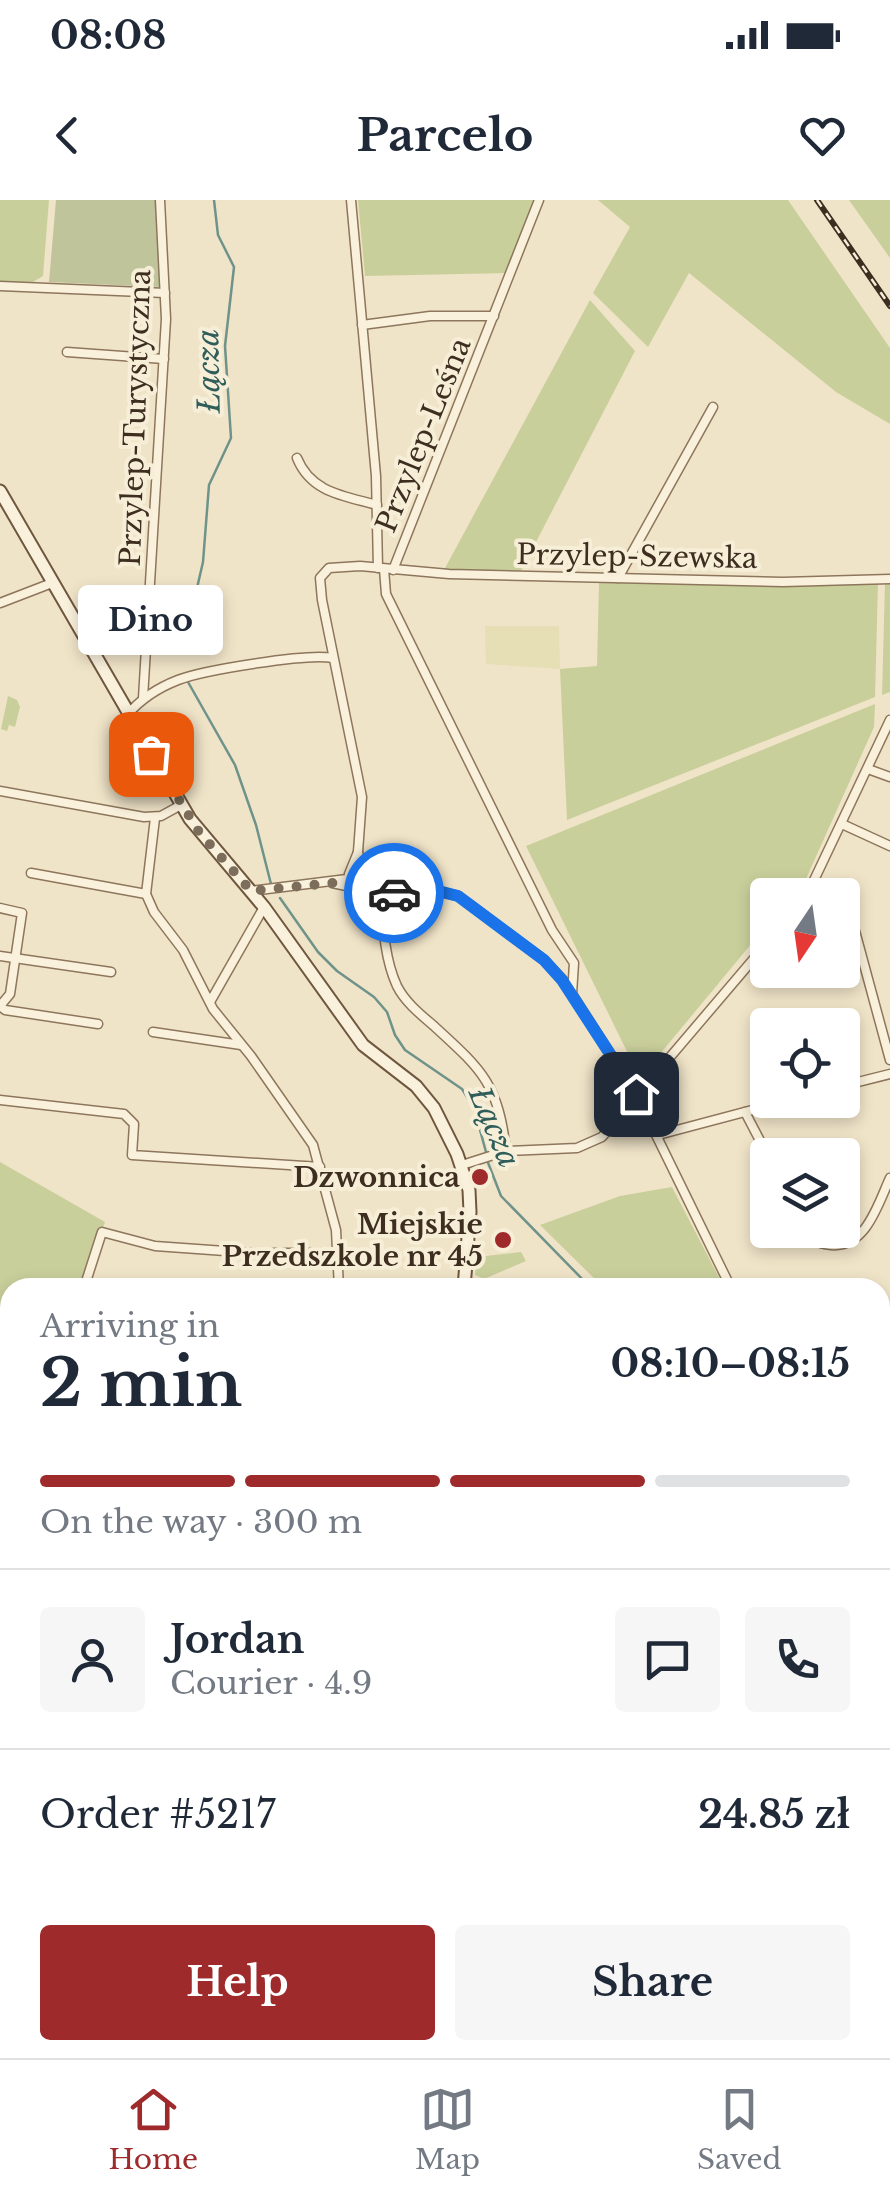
<!DOCTYPE html>
<html lang="en">
<head>
<meta charset="utf-8">
<style>
	:root { --surface:#fff; --page:#f6f6f7; --text:#1f2937; --muted:#747a83; --line:#e0e1e3; --accent:#9e2a2b }
	body { margin:0; font-family:"Libre Baskerville",serif; background:var(--page); color:var(--text); height:100vh; display:flex; flex-direction:column; font-size:38px; white-space:nowrap }
	* { box-sizing:border-box; margin:0 }
	p { font-size:32px; color:var(--muted) }
	.icon { flex:none; width:55px; height:55px; fill:none; stroke:currentColor; stroke-width:2; stroke-linecap:round; stroke-linejoin:round }
	.map { position:relative; flex:1; overflow:hidden }
	.panel { position:absolute; left:0px; top:1078px; width:890px; height:782px; display:flex; flex-direction:column; background:var(--surface); border-radius:30px 30px 0 0; box-shadow:0 5px 15px #0003 }
	.panel>* { flex:none }
	.needle { width:65px; rotate:193deg }
	.fabs { position:absolute; left:750px; top:678px; display:grid; gap:20px }
	.fabs a { display:grid; place-items:center; width:110px; height:110px; border-radius:10px; background:var(--surface); box-shadow:0 5px 15px #0003; font-size:50px }
	.pin { position:absolute; display:grid; place-items:center; width:85px; height:85px; color:#fff; margin:-42px; border-radius:20px; box-shadow:0 5px 15px #0006 }
	.courier { position:absolute; display:grid; place-items:center; width:100px; height:100px; margin:-50px; border:8px solid #1a73e8; border-radius:50%; background:#fff; color:#222; box-shadow:0 2px 12px #0007 }
	.bubble { position:absolute; height:70px; border-radius:10px; background:var(--surface); box-shadow:0 5px 15px #0003; font-size:32px; font-weight:800; line-height:70px; text-align:center }
	.summary em { font-style:normal; font-weight:800 }
	.summary div { display:flex; flex-direction:column-reverse }
	.summary { display:flex; align-items:center; justify-content:space-between; height:170px; padding:0 40px }
	h1 { font-size:65px; font-weight:800; line-height:75px }
	.bar { display:grid; grid-template-columns:repeat(4,1fr); gap:15px 10px; align-content:center; height:120px; padding:0 40px }
	.bar i { height:12px; border-radius:8px; background:var(--line) }
	.bar .selected { background:var(--accent) }
	.bar p { grid-column:span 4 }
	.line { display:flex; align-items:center; gap:25px; padding:0 40px; border-top:2px solid var(--line) }
	.line div { flex:1 }
	.round { display:grid; place-items:center; flex:none; width:105px; height:105px; border-radius:10px; background:var(--page) }
	.primary-button { display:flex; gap:20px; margin-top:auto; padding:20px 40px }
	.primary-button a { flex:1; height:115px; border-radius:10px; background:var(--accent); color:#fff; font-size:40px; font-weight:800; line-height:115px; text-align:center }
	.primary-button a+a { background:var(--page); color:var(--text) }
	.status { display:flex; justify-content:space-between; align-items:center; height:70px; padding:0 50px; background:var(--surface); direction:ltr }
	.status svg { height:28px; fill:currentColor }
	header { display:flex; justify-content:space-between; align-items:center; height:130px; padding:0 40px; background:var(--surface); font-size:45px; font-weight:800 }
	.tab-bar { display:flex; justify-content:space-around; align-items:center; height:140px; border-top:2px solid var(--line); background:var(--surface); font-size:28px; color:var(--muted) }
	.tab-bar a { display:grid; justify-items:center; gap:5px }
	.tab-bar .selected { color:var(--accent) }
	.map>svg:first-child { display:block }
</style>
</head>
<body>
<div class="status"><b>08:08</b><svg viewBox="0 0 49 12"><path d="M0 12V9h3v3zM5 12V6h3v6zM10 12V3h3v9zM15 12V0h3v12zM26 1h20v11H26zM47 4h2v5h-2z"/></svg></div>
<header><svg class="icon" aria-label="back" viewBox="0 0 24 24"><path d="M15 5l-7 7 7 7"/></svg>Parcelo<svg class="icon" aria-label="heart" viewBox="0 0 24 24"><path d="M12 20l-8-8c-3-5 5-10 8-4 3-6 11-1 8 4z"/></svg></header>
<div class="map">
<svg width="890" height="1858" viewBox="0 0 890 1858">
	<rect width="100%" height="100%" fill="#f0e4c8"/>
	<g fill="#e6deb5">
		<polygon points="485,426 559,426 560,469 486,464"/>
		<polygon points="890,1444 890,1503 885,1505 880,1488 880,1448"/>
	</g>
	<g fill="#c9cf9b">
		<polygon points="0,0 49,0 43,76 33,82 0,83"/>
		<polygon points="358,0 537,0 509,73 365,76"/>
		<polygon points="598,0 788,0 890,148 890,224 836,192 689,73 648,147 593,93 630,27"/>
		<polygon points="849,0 890,0 890,58"/>
		<polygon points="590,100 635,151 521,371 444,370"/>
		<polygon points="599,382 878,383 875,497 567,620 560,469 597,466"/>
		<polygon points="885,383 890,383 890,492 882,495"/>
		<polygon points="8,496 17,500 20,507 15,527 9,525 7,531 1,529"/>
		<polygon points="875,504 874,527 806,679 793,695 768,695 767,725 640,878 526,646"/>
		<polygon points="0,962 105,1022 81,1087 10,1088 10,1183 0,1184"/>
		<polygon points="672,987 724,1087 603,1087 540,1025 620,996"/>
		<polygon points="521,1052 526,1061 484,1079 475,1075 477,1057"/>
		<polygon points="880,1335 890,1337 890,1405 880,1408"/>
		<polygon points="0,1462 10,1465 10,1574 0,1570"/>
		<polygon points="158,1850 261,1850 258,1858 154,1858"/>
		<polygon points="468,1850 717,1850 713,1858 465,1858"/>
	</g>
	<polygon fill="#bfc49a" points="56,0 155,0 160,87 49,82"/>
	<g fill="none" stroke-linecap="round" stroke-linejoin="round">
		<g stroke="#6f938a" stroke-width="2.5">
			<polyline points="167,452 166,438 194,401 203,362 209,285 231,238 225,146 234,67 218,35 214,0"/>
			<polyline points="188,482 235,565 256,625 271,684"/>
			<polyline points="280,698 318,752 337,771 374,797 387,812 395,835 405,850 462,889 474,908 486,952"/>
			<polyline points="487,960 501,996 591,1088"/>
			<polyline points="880,1334 890,1336"/>
		</g>
		<defs>
			<g id="minor">
				<polyline points="351,0 376,276 378,368"/>
				<polyline points="0,86 165,93"/>
				<polyline points="362,125 430,116 494,116"/>
				<polyline points="67,152 164,159"/>
				<path d="M297,258c14,35 48,38 80,47"/>
				<polyline points="384,369 386,394 552,730 574,763 572,794"/>
				<polyline points="393,370 539,0"/>
				<polyline points="618,378 713,207"/>
				<polyline points="0,403 52,383"/>
				<polyline points="143,498 166,119 160,0"/>
				<path d="M128,514c13,-15 32,-27 50,-34 25,-10 131,-27 154,-22"/>
				<polyline points="868,569 890,577"/>
				<polyline points="0,591 144,617 161,616 181,605"/>
				<polyline points="155,618 146,694 154,712 183,750 213,809 251,856 313,945 336,1030 339,1088"/>
				<polyline points="842,624 890,646"/>
				<polyline points="358,652 364,682 372,692"/>
				<polyline points="31,673 146,694"/>
				<polyline points="349,674 358,652 362,597 322,400 320,378 329,368 360,366 449,374 783,382 890,379"/>
				<polyline points="332,683 381,693 434,690 458,696 544,760 563,780 636,894 731,1088"/>
				<polyline points="251,691 347,679"/>
				<path d="M381,693c2,31 3,65 16,93 8,16 23,28 37,40 48,44 64,57 72,125"/>
				<polyline points="807,695 890,520"/>
				<polyline points="0,708 22,713 10,794 0,806"/>
				<polyline points="842,710 855,731 890,860"/>
				<polyline points="0,756 111,772"/>
				<polyline points="210,802 264,707"/>
				<polyline points="0,806 5,810 98,824"/>
				<polyline points="153,832 241,845"/>
				<polyline points="842,886 890,874"/>
				<polyline points="0,900 124,914 134,924 132,955 320,967"/>
				<polyline points="745,912 768,956"/>
				<polyline points="658,935 790,900"/>
				<polyline points="462,965 506,951 577,948 602,937 768,742"/>
				<path d="M805,1030c5,10 15,14 26,15 35,3 47,-41 59,-67"/>
				<polyline points="84,1088 102,1032 155,1046 253,1053 335,1053"/>
				<polyline points="880,1196 890,1175"/>
				<polyline points="880,1259 890,1266"/>
				<polyline points="0,1288 10,1286"/>
				<polyline points="880,1408 890,1405"/>
				<polyline points="880,1514 890,1510"/>
				<polyline points="880,1591 890,1588"/>
				<polyline points="880,1690 890,1686"/>
				<polyline points="0,1824 10,1813"/>
			</g>
			<g id="secondary">
				<polyline points="0,291 190,619 264,707 363,845 416,886 434,908 457,954 469,990 470,1012 464,1088"/>
				<polyline points="806,1850 810,1858"/>
			</g>
		</defs>
		<use href="#minor" stroke="#8d765c" stroke-width="11"/>
		<use href="#secondary" stroke="#6f573f" stroke-width="15"/>
		<use href="#minor" stroke="#faf1dc" stroke-width="8"/>
		<use href="#secondary" stroke="#faf1dc" stroke-width="11"/>
		<defs>
			<polyline id="rail" points="817,0 890,106"/>
		</defs>
		<use href="#rail" stroke="#3d2e20" stroke-width="6"/>
		<use href="#rail" stroke="#f7eed8" stroke-width="2.5" stroke-dasharray="8" stroke-linecap="butt"/>
	</g>
	<g fill="none" stroke-linecap="round" stroke-linejoin="round">
		<polyline stroke="#7c6e5b" stroke-width="10" stroke-dasharray="0 18" points="151,554 199,632 251,691 332,683 367,691 394,693"/>
		<polyline stroke="#1a73e8" stroke-width="12" points="394,693 434,690 458,696 544,760 562,780 636,894"/>
	</g>
	<g fill="#9e2a2b" stroke="#f7eed8" stroke-width="4">
		<circle cx="480" cy="977" r="10"/>
		<circle cx="503" cy="1040" r="10"/>
	</g>
	<g text-anchor="middle" stroke-width="8" stroke-linejoin="round" paint-order="stroke">
		<g font-size="28" fill="#3d2e20" stroke="#f7eed8">
			<text transform="translate(135 218) rotate(-88)" y="10">Przylep-Turystyczna</text>
			<text transform="translate(423 235) rotate(-68)" y="10">Przylep-Leśna</text>
			<text transform="translate(637 356) rotate(1)" y="10">Przylep-Szewska</text>
		</g>
		<g font-size="28" font-weight="bold" fill="#3d2e20" stroke="#f7eed8" text-anchor="end">
			<text x="460" y="987">Dzwonnica</text>
			<text x="483" y="1034">Miejskie<tspan x="483" dy="32">Przedszkole nr 45</tspan></text>
		</g>
		<g font-size="30" font-style="italic" fill="#2f5d5a" stroke="#f7eed8">
			<text transform="translate(209 171) rotate(-91)" y="10">Łącza</text>
			<text transform="translate(494 927) rotate(67)" y="10">Łącza</text>
		</g>
	</g>
</svg>
<div class="fabs">
<a><svg class="needle" viewBox="-14 -14 28 28"><path d="M0-13l5 13h-10z" fill="#e53935"/><path d="M0 13l5-13h-10z" fill="#747a83"/></svg></a>
<a><svg class="icon" aria-label="locate" viewBox="0 0 24 24"><circle cx="12" cy="12" r="6"/><path d="M12 2v4M12 18v4M2 12h4M18 12h4"/></svg></a>
<a><svg class="icon" aria-label="layers" viewBox="0 0 24 24"><path d="M12 4l9 5-9 5-9-5zM3 14l9 5 9-5"/></svg></a>
</div>
<div class="pin" style="left:151px;top:554px;background:#ea580c"><svg class="icon" aria-label="bag" viewBox="0 0 24 24"><path d="M5 8h14l-1 12H6zM9 8a3 3 0 0 1 6 0"/></svg></div>
<div class="pin" style="left:636px;top:894px;background:#1f2937"><svg class="icon" aria-label="home" viewBox="0 0 24 24"><path d="M3 11l9-7 9 7M6 9v11h12V9"/></svg></div>
<div class="courier" style="left:394px;top:693px"><svg class="icon" aria-label="car" viewBox="0 0 24 24"><path d="M5 17H2v-5l4-1 3-4h7l3 4 3 1v5h-3M9 17h6M6 11h13"/><circle cx="7" cy="17" r="2"/><circle cx="17" cy="17" r="2"/></svg></div>
<div class="bubble" style="left:78px;top:385px;width:145px">Dino</div>
<section class="panel">
<div class="summary"><div><h1>2 min</h1><p>Arriving in</p></div><em>08:10–08:15</em></div>
<div class="bar"><i class="selected"></i><i class="selected"></i><i class="selected"></i><i></i><p>On the way · 300 m</p></div>
<div class="line" style="height:180px"><a class="round"><svg class="icon" aria-label="person" viewBox="0 0 24 24"><circle cx="12" cy="8" r="4"/><path d="M4 21q1-7 8-7t8 7"/></svg></a><div><b>Jordan</b><p>Courier · 4.9</p></div><a class="round"><svg class="icon" aria-label="chat" viewBox="0 0 24 24"><path d="M4 5h16v11H9l-5 4z"/></svg></a><a class="round"><svg class="icon" aria-label="phone" viewBox="0 0 24 24"><path d="M5 4h4l2 5-3 2q2 4 5 5l2-3 5 2v4C11 20 4 13 5 4z"/></svg></a></div>
<div class="line" style="height:130px"><div>Order #5217</div><b>24.85 zł</b></div>
<div class="primary-button"><a>Help</a><a>Share</a></div>
</section>
</div>
<nav class="tab-bar">
<a class="selected"><svg class="icon" aria-label="home" viewBox="0 0 24 24"><path d="M3 11l9-7 9 7M6 9v11h12V9"/></svg>Home</a>
<a><svg class="icon" aria-label="map" viewBox="0 0 24 24"><path d="M3 6l6-2 6 2 6-2v14l-6 2-6-2-6 2zM9 4v14M15 6v14"/></svg>Map</a>
<a><svg class="icon" aria-label="saved" viewBox="0 0 24 24"><path d="M7 4h10v16l-5-4-5 4z"/></svg>Saved</a>
</nav>
</body>
</html>
